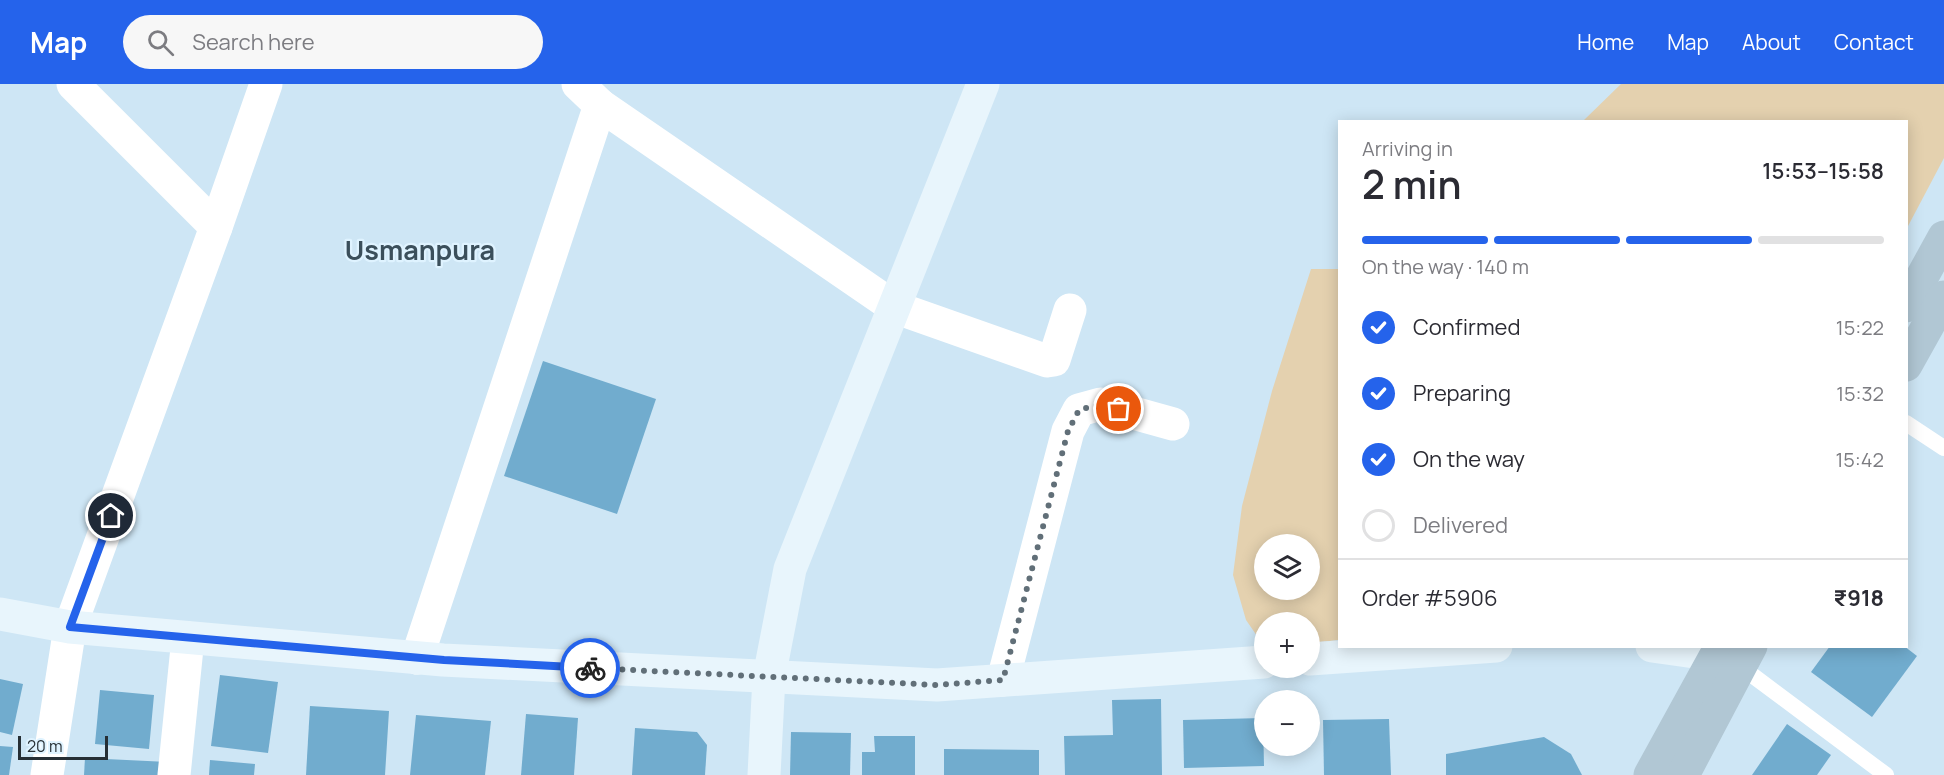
<!DOCTYPE html>
<html lang="en">
<head>
<meta charset="utf-8">
<style>
	:root { --surface:#fff; --page:#f7f7f7; --text:#2b2b33; --muted:#7c7c81; --line:#e1e1e2; --accent:#2563eb }
	body { margin:0; font-family:Manrope,sans-serif; background:var(--page); color:var(--text); height:100vh; display:flex; flex-direction:column; font-size:22px; white-space:nowrap }
	* { box-sizing:border-box; margin:0 }
	p { font-size:20px; color:var(--muted) }
	.icon { flex:none; width:33px; height:33px; fill:none; stroke:currentColor; stroke-width:2; stroke-linecap:round; stroke-linejoin:round }
	.map { position:relative; flex:1; overflow:hidden }
	.panel { position:absolute; left:1338px; top:36px; width:570px; height:528px; display:flex; flex-direction:column; background:var(--surface); border-radius:0px; box-shadow:0 3px 15px #0003 }
	.panel>* { flex:none }
	.controls { position:absolute; left:1254px; top:450px; display:grid; gap:12px }
	.controls a { display:grid; place-items:center; width:66px; height:66px; border-radius:50%; background:var(--surface); box-shadow:0 3px 15px #0003; font-size:30px }
	.scale { position:absolute; left:18px; bottom:15px; width:90px; box-sizing:border-box; padding-left:6px; border:3px solid #262f35; border-top:0; font-size:16px; line-height:21px; white-space:nowrap; color:#262f35; -webkit-text-stroke:4px #dff3ff; paint-order:stroke }
	.pin { position:absolute; display:grid; place-items:center; width:51px; height:51px; color:#fff; margin:-26px; border:3px solid #fff; border-radius:50%; box-shadow:0 2px 6px #0007 }
	.courier { position:absolute; display:grid; place-items:center; width:60px; height:60px; margin:-30px; border:4px solid #2563eb; border-radius:50%; background:#fff; color:#222; box-shadow:0 2px 8px #0007 }
	.headline em { font-style:normal; font-weight:600 }
	.headline div { display:flex; flex-direction:column-reverse }
	.headline { display:flex; align-items:center; justify-content:space-between; height:102px; padding:0 24px }
	h1 { font-size:39px; font-weight:600; line-height:45px }
	.bar { display:grid; grid-template-columns:repeat(4,1fr); gap:9px 6px; align-content:center; height:72px; padding:0 24px }
	.bar i { height:8px; border-radius:4px; background:var(--line) }
	.bar .current { background:var(--accent) }
	.bar p { grid-column:span 4 }
	.line { display:flex; align-items:center; gap:15px; padding:0 24px; border-top:2px solid var(--line) }
	.line div { flex:1 }
	ol { padding:0 24px; list-style:none }
	li { display:flex; align-items:center; gap:18px; height:66px }
	li p { margin-inline-start:auto }
	li .icon { padding:6px; border-radius:50%; background:var(--accent); color:#fff; stroke-width:4 }
	li:last-child { color:var(--muted) }
	li i { width:33px; height:33px; border:3px solid var(--line); border-radius:50% }
	header { display:flex; align-items:center; gap:36px; box-sizing:border-box; height:84px; padding:0 30px; background:var(--accent); color:#fff }
	header strong { font-size:28px }
	nav { display:flex; gap:33px; margin-inline-start:auto; font-size:21px }
	.search { width:420px; height:54px; background:var(--page); display:flex; align-items:center; gap:15px; box-sizing:border-box; padding:0 21px; border-radius:33px; color:var(--muted); font-size:22px }
	.map>svg:first-child { display:block }
</style>
</head>
<body>
<header>
<strong>Map</strong>
<div class="search"><svg class="icon" aria-label="search" viewBox="0 0 24 24"><circle cx="10" cy="10" r="6"/><path d="M15 15l6 6"/></svg>Search here</div>
<nav><a>Home</a><a>Map</a><a>About</a><a>Contact</a></nav>
</header>
<div class="map">
<svg width="1944" height="691" viewBox="0 0 1944 691">
	<rect width="100%" height="100%" fill="#cee6f5"/>
	<g fill="#e4d1af" fill-rule="evenodd">
		<polygon points="1621,0 1944,0 1944,74 1907,144 1906,38 1583,37"/>
		<path d="M1311,185h28v371l-29,3v-21h-46v24l-18,-26 -13,-45 9,-69 30,-115zM1264,460h46v46h-46z"/>
	</g>
	<g fill="#71acce">
		<polygon points="543,277 656,315 617,430 504,392"/>
		<polygon points="1830,562 1904,562 1917,572 1872,633 1811,588"/>
		<polygon points="220,591 278,598 268,669 211,662"/>
		<polygon points="0,595 23,600 12,651 0,648"/>
		<polygon points="100,606 154,611 149,665 95,660"/>
		<polygon points="1161,615 1162,691 1065,691 1064,652 1113,651 1112,616"/>
		<polygon points="310,622 389,627 385,691 306,691"/>
		<polygon points="526,630 578,634 574,691 521,691"/>
		<polygon points="416,631 491,637 485,691 410,691"/>
		<polygon points="1263,634 1264,682 1184,684 1183,636"/>
		<polygon points="1389,635 1391,691 1324,691 1323,636"/>
		<polygon points="1787,640 1831,671 1817,691 1752,691"/>
		<polygon points="635,644 697,648 707,661 705,691 632,691"/>
		<polygon points="791,648 851,649 850,691 790,691"/>
		<polygon points="874,652 915,652 915,691 862,691 862,668 875,668"/>
		<polygon points="1544,653 1571,670 1582,691 1446,691 1446,670"/>
		<polygon points="0,662 13,663 9,691 0,691"/>
		<polygon points="944,665 1039,666 1039,691 944,691"/>
		<polygon points="85,674 168,678 167,691 84,691"/>
		<polygon points="210,676 255,680 254,691 209,691"/>
	</g>
	<g fill="none" stroke-linecap="round" stroke-linejoin="round">
		<g stroke="#fff" stroke-width="16">
			<polyline points="1906,339 1944,364"/>
			<polyline points="1740,582 1886,691"/>
		</g>
		<g stroke="#fff" stroke-width="33">
			<polyline points="73,0 216,143"/>
			<polyline points="578,0 600,21"/>
			<polyline points="417,574 600,21 894,223 1047,277 1054,276 1070,226"/>
			<polyline points="1003,596 1068,347 1079,326 1101,320 1173,340"/>
			<polyline points="47,691 70,543 216,143 266,0"/>
			<polyline points="174,691 188,554"/>
		</g>
		<g stroke="#e8f5fc" stroke-width="33">
			<polyline points="0,530 70,543 443,576 937,601 1264,578"/>
			<polyline points="1652,562 1716,571 1740,582"/>
			<polyline points="1310,575 1496,562"/>
			<polyline points="764,691 769,593 790,485 983,0"/>
		</g>
		<g stroke="#b1c7d4" stroke-width="33">
			<polyline points="1906,222 1944,153"/>
			<polyline points="1906,281 1944,213"/>
			<polyline points="1650,691 1721,562"/>
			<polyline points="1683,691 1751,562"/>
		</g>
	</g>
	<g fill="none" stroke-linecap="round" stroke-linejoin="round">
		<polyline stroke="#616f78" stroke-width="6" stroke-dasharray="0 10.8" points="590,584 937,601 1003,596 1068,347 1079,326 1101,320 1119,325"/>
		<polyline stroke="#2563eb" stroke-width="8" points="111,432 70,543 444,576 590,584"/>
	</g>
	<g text-anchor="middle" stroke-width="4.5" stroke-linejoin="round" paint-order="stroke">
		<g font-size="27" font-weight="bold" fill="#3b4f5b" stroke="#dff3ff">
			<text x="420" y="176">Usmanpura</text>
		</g>
	</g>
</svg>
<div class="controls">
<a><svg class="icon" aria-label="layers" viewBox="0 0 24 24"><path d="M12 4l9 5-9 5-9-5zM3 14l9 5 9-5"/></svg></a>
<a>+</a>
<a>−</a>
</div>
<div class="scale">20 m</div>
<div class="pin" style="left:1119px;top:325px;background:#ea580c"><svg class="icon" aria-label="bag" viewBox="0 0 24 24"><path d="M5 8h14l-1 12H6zM9 8a3 3 0 0 1 6 0"/></svg></div>
<div class="pin" style="left:111px;top:432px;background:#1f2937"><svg class="icon" aria-label="home" viewBox="0 0 24 24"><path d="M3 11l9-7 9 7M6 9v11h12V9"/></svg></div>
<div class="courier" style="left:590px;top:584px"><svg class="icon" aria-label="bike" viewBox="0 0 24 24"><circle cx="6" cy="16" r="4"/><circle cx="18" cy="16" r="4"/><path d="M6 16l4-8h5l3 8M10 8l3 8H6M13 5h3"/></svg></div>
<section class="panel">
<div class="headline"><div><h1>2 min</h1><p>Arriving in</p></div><em>15:53–15:58</em></div>
<div class="bar"><i class="current"></i><i class="current"></i><i class="current"></i><i></i><p>On the way · 140 m</p></div>
<ol>
<li><svg class="icon" aria-label="check" viewBox="0 0 24 24"><path d="M5 12l5 5 9-10"/></svg>Confirmed<p>15:22</p></li>
<li><svg class="icon" aria-label="check" viewBox="0 0 24 24"><path d="M5 12l5 5 9-10"/></svg>Preparing<p>15:32</p></li>
<li><svg class="icon" aria-label="check" viewBox="0 0 24 24"><path d="M5 12l5 5 9-10"/></svg>On the way<p>15:42</p></li>
<li><i></i>Delivered</li>
</ol>
<div class="line" style="height:78px"><div>Order #5906</div><b>₹918</b></div>
</section>
</div>
</body>
</html>
